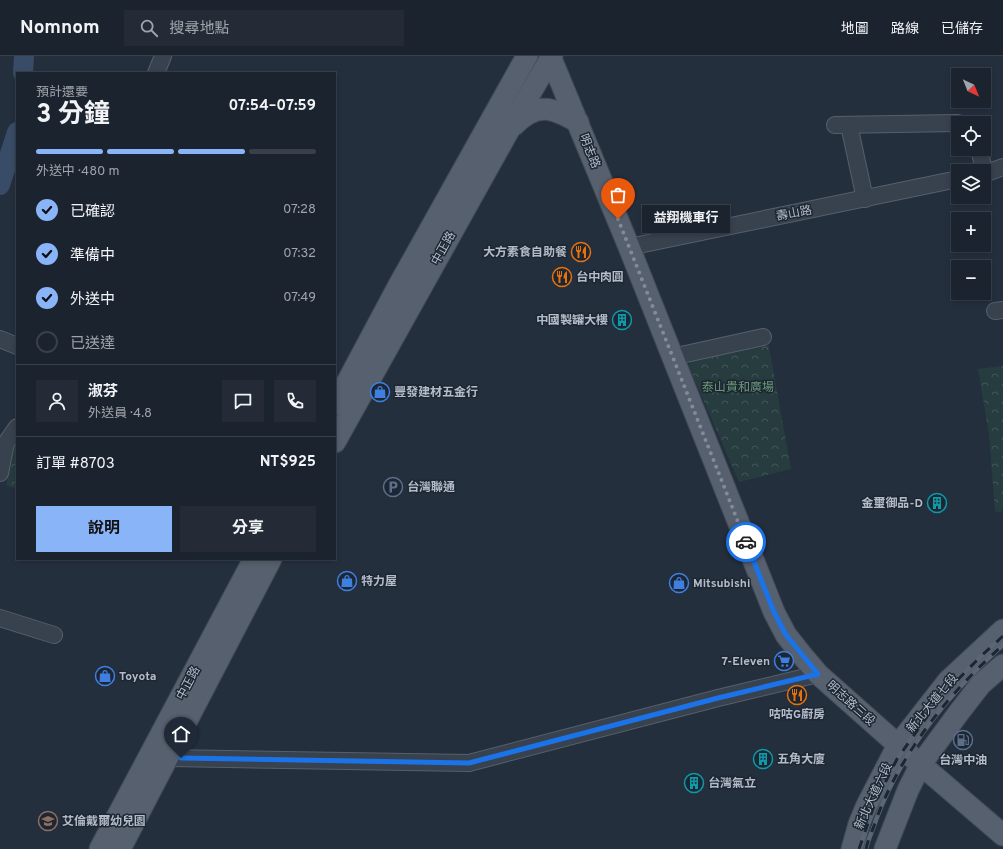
<!DOCTYPE html>
<html lang="zh-TW">
<head>
<meta charset="utf-8">
<style>
	:root { --surface:#1b232e; --page:#242b36; --text:#f1f3f6; --muted:#a0a4aa; --line:#39404a; --accent:#8ab4f8 }
	body { margin:0; font-family:Overpass,"Noto Sans TC",sans-serif; background:var(--page); color:var(--text); height:100vh; display:flex; flex-direction:column; font-size:15px; white-space:nowrap }
	* { box-sizing:border-box; margin:0 }
	p { font-size:13px; color:var(--muted) }
	.icon { flex:none; width:22px; height:22px; fill:none; stroke:currentColor; stroke-width:2; stroke-linecap:round; stroke-linejoin:round }
	.map { position:relative; flex:1; overflow:hidden }
	.panel { position:absolute; left:16px; top:16px; width:320px; height:488px; display:flex; flex-direction:column; background:var(--surface); border-radius:0px; box-shadow:0 2px 6px #0003,0 0 0 1px var(--line) }
	.panel>* { flex:none }
	.needle { width:26px; rotate:137deg }
	.fabs { position:absolute; left:951px; top:12px; display:grid; gap:8px }
	.fabs a { display:grid; place-items:center; width:40px; height:40px; border-radius:0px; background:var(--surface); box-shadow:0 2px 6px #0003,0 0 0 1px var(--line); font-size:20px }
	.pin { position:absolute; display:grid; place-items:center; width:34px; height:34px; color:#fff; margin:-41px -17px; border-radius:50% 50% 50% 0; rotate:-45deg; box-shadow:0 0 4px #0007 }
	.pin .icon { rotate:45deg }
	.courier { position:absolute; display:grid; place-items:center; width:40px; height:40px; margin:-20px; border:3px solid #1a73e8; border-radius:50%; background:#fff; color:#222; box-shadow:0 1px 5px #0007 }
	.bubble { position:absolute; height:28px; border-radius:0px; background:var(--surface); box-shadow:0 2px 6px #0003,0 0 0 1px var(--line); font-size:13px; font-weight:700; line-height:28px; text-align:center }
	.head em { font-style:normal; font-weight:700 }
	.head div { display:flex; flex-direction:column-reverse }
	.head { display:flex; align-items:center; justify-content:space-between; height:68px; padding:0 20px }
	h1 { font-size:26px; font-weight:700; line-height:30px }
	.bar { display:grid; grid-template-columns:repeat(4,1fr); gap:6px 4px; align-content:center; height:48px; padding:0 20px }
	.bar i { height:5px; border-radius:3px; background:var(--line) }
	.bar .current { background:var(--accent) }
	.bar p { grid-column:span 4 }
	.line { display:flex; align-items:center; gap:10px; padding:0 20px; border-top:1px solid var(--line) }
	.line div { flex:1 }
	.round { display:grid; place-items:center; flex:none; width:42px; height:42px; border-radius:0px; background:var(--page) }
	ol { padding:0 20px; list-style:none }
	li { display:flex; align-items:center; gap:12px; height:44px }
	li p { margin-inline-start:auto }
	li .icon { padding:4px; border-radius:50%; background:var(--accent); color:#111; stroke-width:4 }
	li:last-child { color:var(--muted) }
	li i { width:22px; height:22px; border:2px solid var(--line); border-radius:50% }
	.button { display:flex; gap:8px; margin-top:auto; padding:8px 20px }
	.button a { flex:1; height:46px; border-radius:0px; background:var(--accent); color:#111; font-size:16px; font-weight:700; line-height:46px; text-align:center }
	.button a+a { background:var(--page); color:var(--text) }
	header { display:flex; align-items:center; gap:24px; box-sizing:border-box; height:56px; padding:0 20px; background:var(--surface); border-bottom:1px solid var(--line) }
	header strong { font-size:19px }
	nav { display:flex; gap:22px; margin-inline-start:auto; font-size:14px }
	.search { width:280px; height:36px; background:var(--page); display:flex; align-items:center; gap:10px; box-sizing:border-box; padding:0 14px; border-radius:0px; color:var(--muted); font-size:15px }
	.map>svg:first-child { display:block }
</style>
</head>
<body>
<header>
<strong>Nomnom</strong>
<div class="search"><svg class="icon" aria-label="search" viewBox="0 0 24 24"><circle cx="10" cy="10" r="6"/><path d="M15 15l6 6"/></svg>搜尋地點</div>
<nav><a>地圖</a><a>路線</a><a>已儲存</a></nav>
</header>
<div class="map">
<svg width="1003" height="793" viewBox="0 0 1003 793">
	<defs>
		<pattern id="park-crowns" width="20" height="18" patternUnits="userSpaceOnUse"><rect width="20" height="18" fill="#263c3f"/><path d="M2 6a3 3 0 1 1 6 0M12 15a3 3 0 1 1 6 0" fill="none" stroke="#435659"/></pattern>
	</defs>
	<rect width="100%" height="100%" fill="#242f3e"/>
	<g fill="url(#park-crowns)">
		<polygon points="768,285 791,413 739,426 689,311 689,307 693,301"/>
		<polygon points="1003,310 1003,451 1001,457 995,455 989,379 978,313"/>
		<polygon points="17,384 17,433 6,429 15,387"/>
	</g>
	<g fill="none" stroke-linecap="round" stroke-linejoin="round">
		<g stroke="#394c67" stroke-width="20">
			<polyline points="23,17 24,0"/>
			<polyline points="0,129 17,76"/>
		</g>
		<defs>
			<g id="minor">
				<polyline points="156,17 163,0"/>
				<polyline points="835,69 958,67"/>
				<polyline points="849,69 865,143"/>
				<polyline points="979,93 985,118"/>
				<polyline points="984,118 1003,111"/>
				<polyline points="629,191 958,123"/>
				<polyline points="995,255 1003,254"/>
				<polyline points="0,283 17,290"/>
				<polyline points="672,301 763,281"/>
				<polyline points="0,417 6,387 17,371"/>
				<polyline points="0,562 54,579"/>
				<polyline points="168,702 469,707 718,642 818,618"/>
			</g>
			<g id="major">
				<polyline points="550,0 629,191 774,556 786,579 801,598 818,618 898,689 1003,779"/>
				<path d="M514,69c23,-23 38,-18 64,-3"/>
				<polyline points="335,349 399,229 527,0"/>
				<polyline points="335,386 510,72 552,0"/>
				<polyline points="100,793 254,503"/>
				<polyline points="120,793 271,503"/>
				<polyline points="852,793 859,768 867,749 898,689 948,625 1003,574"/>
				<polyline points="885,793 908,734 921,708 960,655 981,628 1003,609"/>
			</g>
		</defs>
		<use href="#minor" stroke="#565f6c" stroke-width="18"/>
		<use href="#major" stroke="#414a57" stroke-width="23"/>
		<use href="#minor" stroke="#38414e" stroke-width="16"/>
		<use href="#major" stroke="#56606e" stroke-width="21"/>
		<defs>
			<g id="rail">
				<polyline points="859,793 875,747 897,703 941,641 980,601 1003,580"/>
				<path d="M866,793c2,-10 7,-19 10,-29 25,-68 73,-127 127,-175"/>
			</g>
		</defs>
		<use href="#rail" stroke="#5a6575" stroke-width="4.5"/>
		<use href="#rail" stroke="#1d2633" stroke-width="3" stroke-dasharray="9" stroke-linecap="butt"/>
	</g>
	<g fill="none" stroke-linecap="round" stroke-linejoin="round">
		<polyline stroke="#828b98" stroke-width="4" stroke-dasharray="0 7.2" points="618,163 746,486"/>
		<polyline stroke="#1a73e8" stroke-width="5" points="181,702 469,707 718,642 818,618 786,579 774,556 746,486"/>
	</g>
	<defs>
		<symbol id="restaurant-ring" viewBox="-11 -11 22 22"><circle r="9.5" fill="#1d2633" stroke="#e8710a" stroke-width="1.5"/><path d="M-5-6h1v4h1v-4h1v4h1v-4h1v5L-1.5 .5V6h-2V.5L-5-1ZM5-6V6H3V1.5H1.5Q1.5-4 5-6Z" fill="#e8710a"/></symbol>
		<symbol id="building-ring" viewBox="-11 -11 22 22"><circle r="9.5" fill="#1d2633" stroke="#0f9aa8" stroke-width="1.5"/><path d="M-4-6H4V6H1V3H-1V6H-4ZM-2.5-4.3h1.7v1.8h-1.7ZM.8-4.3h1.7v1.8H.8ZM-2.5-1h1.7V.8h-1.7ZM.8-1h1.7V.8H.8Z" fill="#0f9aa8"/></symbol>
		<symbol id="shop-ring" viewBox="-11 -11 22 22"><circle r="9.5" fill="#1d2633" stroke="#3f7fe0" stroke-width="1.5"/><path d="M-5-2.5h2.3a2.7 3.5 0 0 1 5.4 0H5L5.5 6h-11ZM-1.5-2.5h3a1.5 2.3 0 0 0-3 0Z" fill="#3f7fe0"/></symbol>
		<symbol id="parking-ring" viewBox="-11 -11 22 22"><circle r="9.5" fill="#1d2633" stroke="#5c6f8a" stroke-width="1.5"/><path d="M-3.5-5.5H1a3.5 3.5 0 0 1 0 7H-1V5.5H-3.5ZM-1-3.4V-.6H.8a1.4 1.4 0 0 0 0-2.8Z" fill="#5c6f8a"/></symbol>
		<symbol id="supermarket-ring" viewBox="-11 -11 22 22"><circle r="9.5" fill="#1d2633" stroke="#3f7fe0" stroke-width="1.5"/><path d="M-6-5.5h2.5l.6 2H6L4.5 2H-2.5L-4.4-4H-6ZM-1.5 3.2a1.3 1.3 0 1 0 .1 0ZM3 3.2a1.3 1.3 0 1 0 .1 0Z" fill="#3f7fe0"/></symbol>
		<symbol id="fuel-ring" viewBox="-11 -11 22 22"><circle r="9.5" fill="#1d2633" stroke="#5c6f8a" stroke-width="1.5"/><path d="M-5.5-6h7V0h2V4h1.3V-2.5L3-4.5l.8-.8L6-3V5H2.5V1h-1V6h-7ZM-4.2-4.7v3.2H.2V-4.7Z" fill="#5c6f8a"/></symbol>
		<symbol id="school-ring" viewBox="-11 -11 22 22"><circle r="9.5" fill="#1d2633" stroke="#8d6e63" stroke-width="1.5"/><path d="M0-5L7-2L0 1L-7-2ZM-4 1L0 2.5L4 1V4Q0 6-4 4Z" fill="#8d6e63"/></symbol>
	</defs>
	<g fill-rule="evenodd">
		<use href="#restaurant-ring" x="570" y="185" width="22" height="22"/>
		<use href="#restaurant-ring" x="551" y="210" width="22" height="22"/>
		<use href="#building-ring" x="611" y="253" width="22" height="22"/>
		<use href="#shop-ring" x="369" y="325" width="22" height="22"/>
		<use href="#parking-ring" x="382" y="420" width="22" height="22"/>
		<use href="#building-ring" x="926" y="436" width="22" height="22"/>
		<use href="#shop-ring" x="336" y="514" width="22" height="22"/>
		<use href="#shop-ring" x="668" y="516" width="22" height="22"/>
		<use href="#supermarket-ring" x="773" y="594" width="22" height="22"/>
		<use href="#shop-ring" x="94" y="609" width="22" height="22"/>
		<use href="#restaurant-ring" x="786" y="628" width="22" height="22"/>
		<use href="#fuel-ring" x="952" y="673" width="22" height="22"/>
		<use href="#building-ring" x="752" y="692" width="22" height="22"/>
		<use href="#building-ring" x="683" y="716" width="22" height="22"/>
		<use href="#school-ring" x="37" y="754" width="22" height="22"/>
	</g>
	<g text-anchor="middle" stroke-width="3" stroke-linejoin="round" paint-order="stroke">
		<g font-size="12" fill="#b4bcc9" stroke="#1d2633">
			<text transform="translate(590 95) rotate(68)" y="4">明志路</text>
			<text transform="translate(794 157) rotate(-11)" y="4">壽山路</text>
			<text transform="translate(443 192) rotate(-61)" y="4">中正路</text>
			<text transform="translate(188 627) rotate(-62)" y="4">中正路</text>
			<text transform="translate(851 647) rotate(42)" y="4">明志路三段</text>
			<text transform="translate(932 647) rotate(-50)" y="4">新北大道七段</text>
			<text transform="translate(873 740) rotate(-65)" y="4">新北大道六段</text>
		</g>
		<g font-size="12" font-weight="bold" fill="#b4bcc9" stroke="#1d2633" text-anchor="start">
			<text x="567" y="200" text-anchor="end">大方素食自助餐</text>
			<text x="576" y="225">台中肉圓</text>
			<text x="608" y="268" text-anchor="end">中國製罐大樓</text>
			<text x="394" y="340">豐發建材五金行</text>
			<text x="407" y="435">台灣聯通</text>
			<text x="923" y="451" text-anchor="end">金璽御品-D</text>
			<text x="361" y="529">特力屋</text>
			<text x="693" y="531">Mitsubishi</text>
			<text x="770" y="609" text-anchor="end">7-Eleven</text>
			<text x="119" y="624">Toyota</text>
			<text x="797" y="662" text-anchor="middle">咕咕G廚房</text>
			<text x="777" y="707">五角大廈</text>
			<text x="963" y="708" text-anchor="middle">台灣中油</text>
			<text x="708" y="731">台灣氣立</text>
			<text x="62" y="769">艾倫戴爾幼兒園</text>
		</g>
		<g font-size="12" fill="#6b9a76" stroke="#1d2633">
			<text x="738" y="335">泰山貴和廣場</text>
		</g>
	</g>
</svg>
<div class="fabs">
<a><svg class="needle" viewBox="-14 -14 28 28"><path d="M0-13l5 13h-10z" fill="#e53935"/><path d="M0 13l5-13h-10z" fill="#a0a4aa"/></svg></a>
<a><svg class="icon" aria-label="locate" viewBox="0 0 24 24"><circle cx="12" cy="12" r="6"/><path d="M12 2v4M12 18v4M2 12h4M18 12h4"/></svg></a>
<a><svg class="icon" aria-label="layers" viewBox="0 0 24 24"><path d="M12 4l9 5-9 5-9-5zM3 14l9 5 9-5"/></svg></a>
<a>+</a>
<a>−</a>
</div>
<div class="pin" style="left:618px;top:163px;background:#ea580c"><svg class="icon" aria-label="bag" viewBox="0 0 24 24"><path d="M5 8h14l-1 12H6zM9 8a3 3 0 0 1 6 0"/></svg></div>
<div class="pin" style="left:181px;top:702px;background:#1f2937"><svg class="icon" aria-label="home" viewBox="0 0 24 24"><path d="M3 11l9-7 9 7M6 9v11h12V9"/></svg></div>
<div class="courier" style="left:746px;top:486px"><svg class="icon" aria-label="car" viewBox="0 0 24 24"><path d="M5 17H2v-5l4-1 3-4h7l3 4 3 1v5h-3M9 17h6M6 11h13"/><circle cx="7" cy="17" r="2"/><circle cx="17" cy="17" r="2"/></svg></div>
<div class="bubble" style="left:642px;top:149px;width:88px">益翔機車行</div>
<section class="panel">
<div class="head"><div><h1>3 分鐘</h1><p>預計還要</p></div><em>07:54–07:59</em></div>
<div class="bar"><i class="current"></i><i class="current"></i><i class="current"></i><i></i><p>外送中 · 480 m</p></div>
<ol>
<li><svg class="icon" aria-label="check" viewBox="0 0 24 24"><path d="M5 12l5 5 9-10"/></svg>已確認<p>07:28</p></li>
<li><svg class="icon" aria-label="check" viewBox="0 0 24 24"><path d="M5 12l5 5 9-10"/></svg>準備中<p>07:32</p></li>
<li><svg class="icon" aria-label="check" viewBox="0 0 24 24"><path d="M5 12l5 5 9-10"/></svg>外送中<p>07:49</p></li>
<li><i></i>已送達</li>
</ol>
<div class="line" style="height:72px"><a class="round"><svg class="icon" aria-label="person" viewBox="0 0 24 24"><circle cx="12" cy="8" r="4"/><path d="M4 21q1-7 8-7t8 7"/></svg></a><div><b>淑芬</b><p>外送員 · 4.8</p></div><a class="round"><svg class="icon" aria-label="chat" viewBox="0 0 24 24"><path d="M4 5h16v11H9l-5 4z"/></svg></a><a class="round"><svg class="icon" aria-label="phone" viewBox="0 0 24 24"><path d="M5 4h4l2 5-3 2q2 4 5 5l2-3 5 2v4C11 20 4 13 5 4z"/></svg></a></div>
<div class="line" style="height:52px"><div>訂單 #8703</div><b>NT$925</b></div>
<div class="button"><a>說明</a><a>分享</a></div>
</section>
</div>
</body>
</html>
